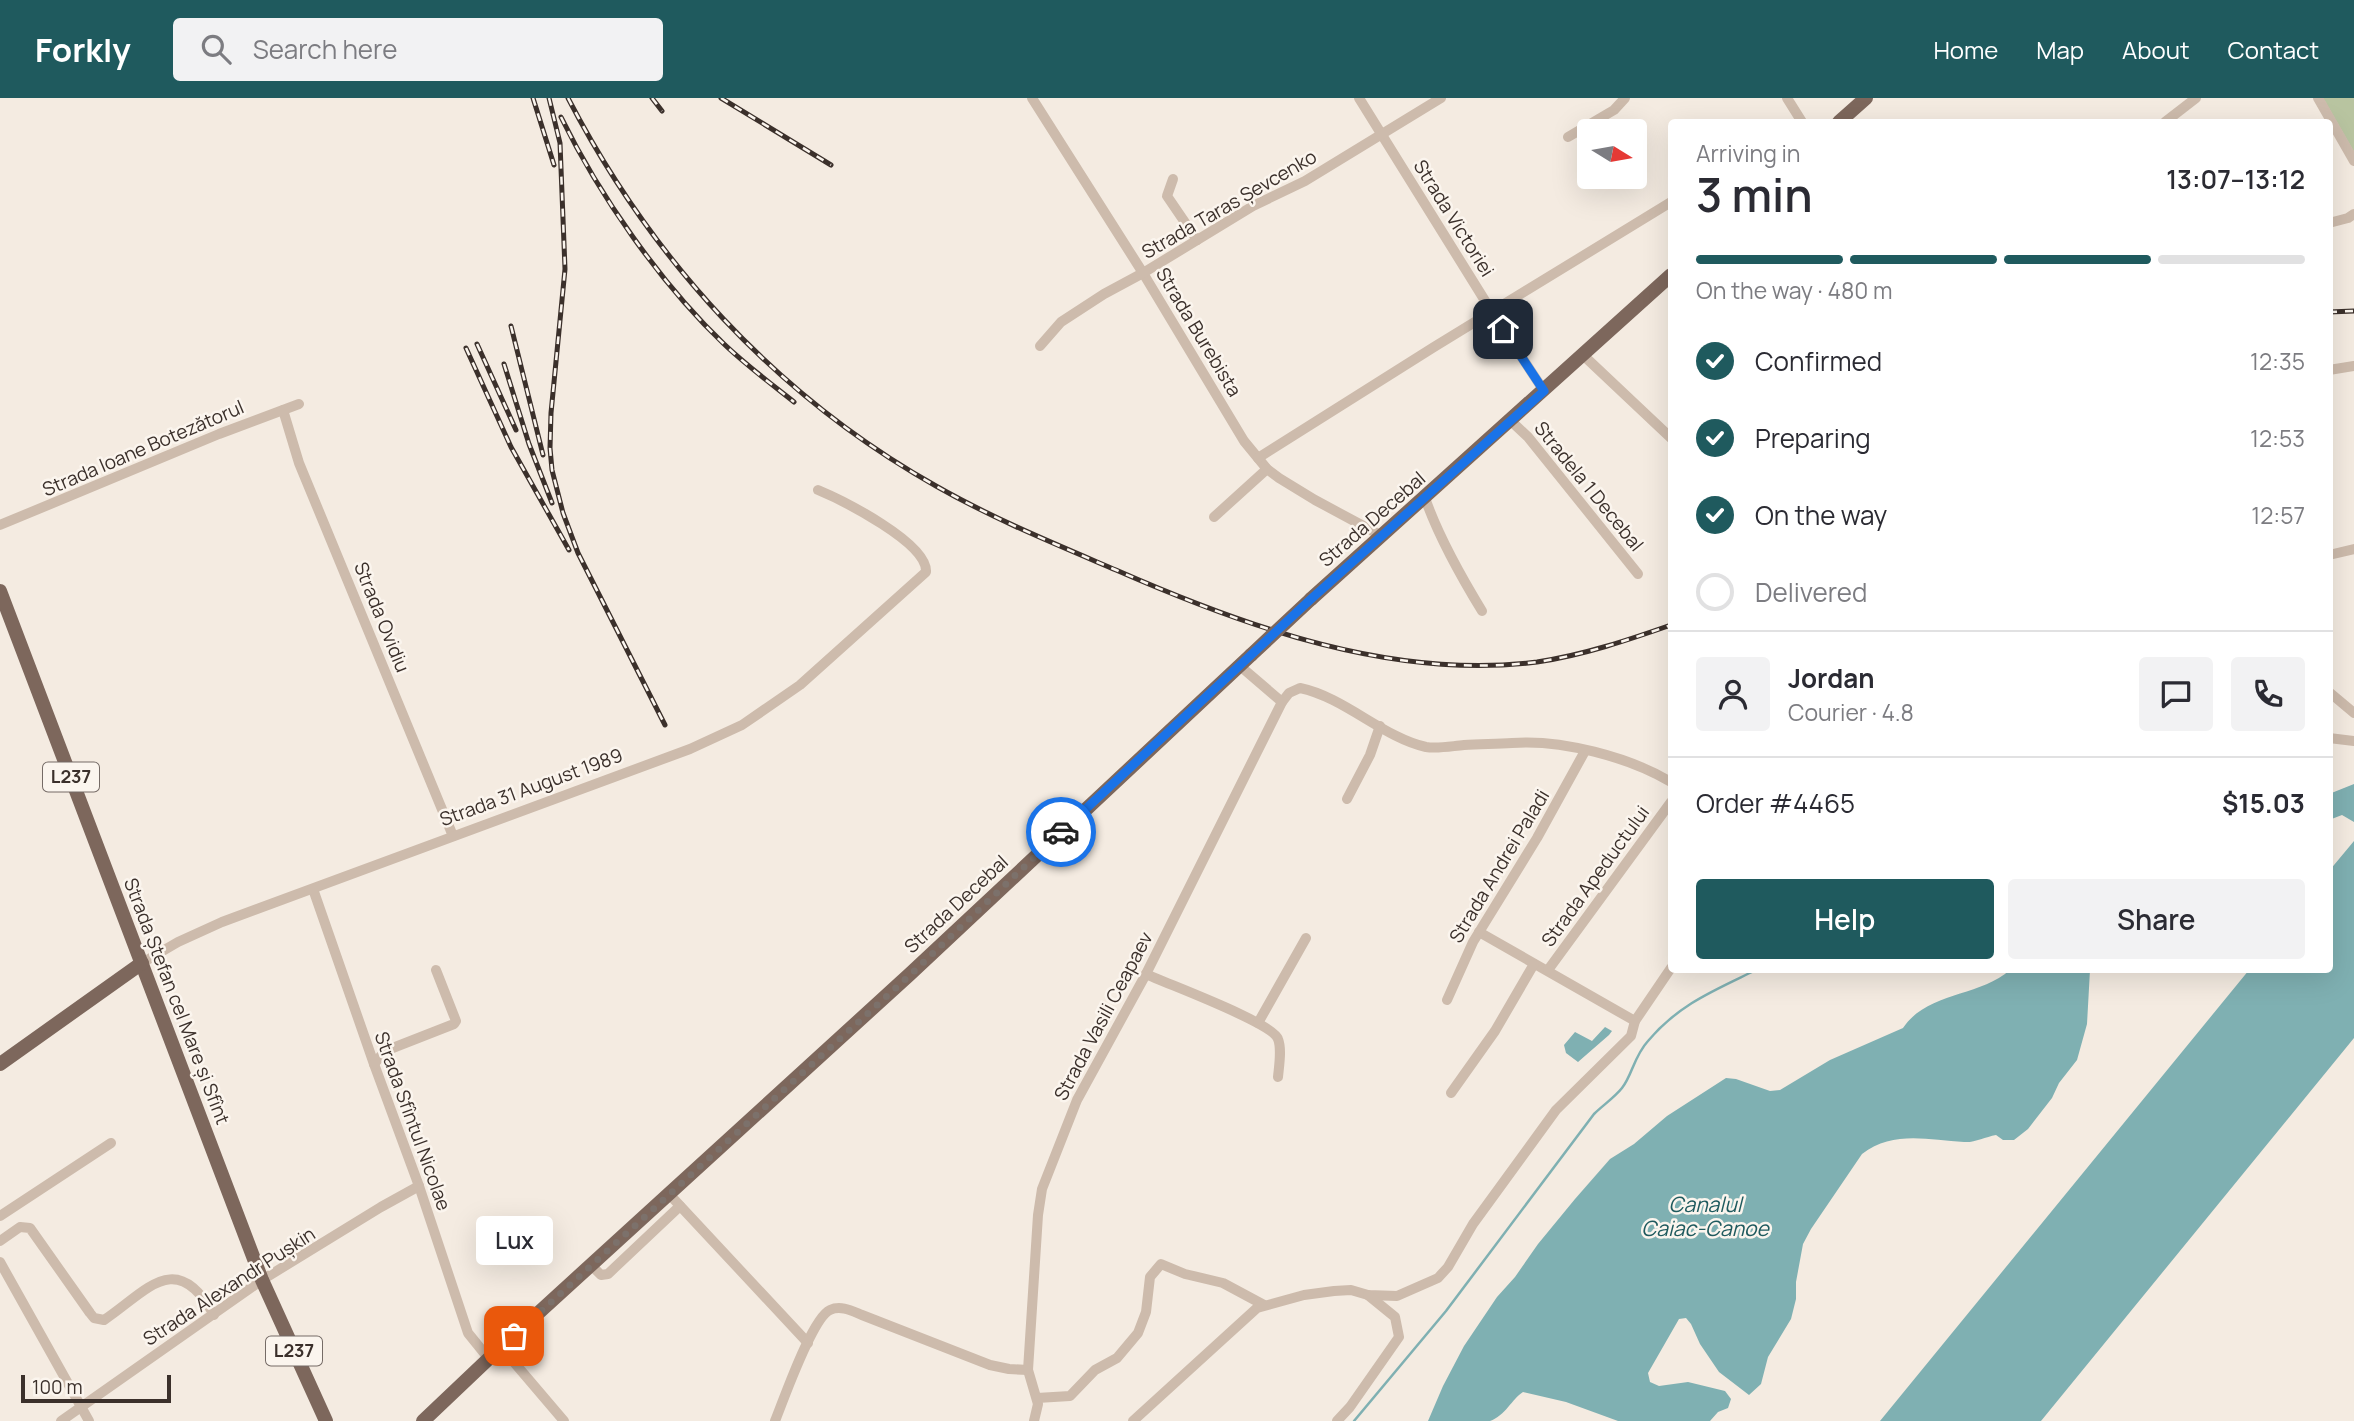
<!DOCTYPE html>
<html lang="en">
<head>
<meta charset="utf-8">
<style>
	:root { --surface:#fff; --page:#f2f2f3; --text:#2b2b33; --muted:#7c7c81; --line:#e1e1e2; --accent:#1f5a5e }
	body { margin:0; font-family:Manrope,sans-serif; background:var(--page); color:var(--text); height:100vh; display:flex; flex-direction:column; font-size:26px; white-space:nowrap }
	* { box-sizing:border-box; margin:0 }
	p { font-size:23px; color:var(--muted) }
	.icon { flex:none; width:38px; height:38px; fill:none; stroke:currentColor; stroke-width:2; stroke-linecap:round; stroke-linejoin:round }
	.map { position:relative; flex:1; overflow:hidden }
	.panel { position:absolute; left:1668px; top:21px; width:665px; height:854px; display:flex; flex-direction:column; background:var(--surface); border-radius:7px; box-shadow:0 7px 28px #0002 }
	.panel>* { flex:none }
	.needle { width:46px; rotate:101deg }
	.fabs { position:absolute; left:1577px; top:21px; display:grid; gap:14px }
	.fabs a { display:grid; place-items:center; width:70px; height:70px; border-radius:7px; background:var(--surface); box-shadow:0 7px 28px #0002; font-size:35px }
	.scale { position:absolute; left:21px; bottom:18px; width:150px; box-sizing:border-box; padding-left:7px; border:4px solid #3b302b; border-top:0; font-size:19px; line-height:24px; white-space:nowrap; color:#3b302b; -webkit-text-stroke:5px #fbf5ee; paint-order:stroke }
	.pin { position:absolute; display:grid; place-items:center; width:60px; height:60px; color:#fff; margin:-30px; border-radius:14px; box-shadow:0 4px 10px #0006 }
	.courier { position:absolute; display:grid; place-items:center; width:70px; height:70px; margin:-35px; border:5px solid #1a73e8; border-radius:50%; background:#fff; color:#222; box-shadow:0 2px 9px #0007 }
	.bubble { position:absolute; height:49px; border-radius:7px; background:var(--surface); box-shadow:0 7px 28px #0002; font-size:23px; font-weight:600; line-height:49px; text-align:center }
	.head em { font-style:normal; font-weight:600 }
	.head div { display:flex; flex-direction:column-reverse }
	.head { display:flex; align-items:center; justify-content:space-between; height:119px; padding:0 28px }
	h1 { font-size:46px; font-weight:600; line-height:52px }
	.bar { display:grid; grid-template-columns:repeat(4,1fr); gap:10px 7px; align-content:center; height:84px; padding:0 28px }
	.bar i { height:9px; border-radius:5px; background:var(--line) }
	.bar .active { background:var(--accent) }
	.bar p { grid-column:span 4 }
	.line { display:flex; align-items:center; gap:18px; padding:0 28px; border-top:2px solid var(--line) }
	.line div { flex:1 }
	.round { display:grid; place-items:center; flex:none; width:74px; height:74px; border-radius:7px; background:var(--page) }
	ol { padding:0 28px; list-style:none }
	li { display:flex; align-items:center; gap:21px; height:77px }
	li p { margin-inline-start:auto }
	li .icon { padding:7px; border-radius:50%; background:var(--accent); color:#fff; stroke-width:4 }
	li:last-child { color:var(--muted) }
	li i { width:38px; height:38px; border:4px solid var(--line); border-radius:50% }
	.cta { display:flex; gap:14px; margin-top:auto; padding:14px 28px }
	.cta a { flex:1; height:80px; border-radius:7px; background:var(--accent); color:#fff; font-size:28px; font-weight:600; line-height:80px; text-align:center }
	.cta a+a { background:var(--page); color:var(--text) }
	header { display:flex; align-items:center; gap:42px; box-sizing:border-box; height:98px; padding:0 35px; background:var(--accent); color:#fff }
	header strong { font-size:33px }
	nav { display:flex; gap:38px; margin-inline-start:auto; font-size:24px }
	.search { width:490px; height:63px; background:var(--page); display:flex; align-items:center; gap:18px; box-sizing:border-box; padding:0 24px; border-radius:7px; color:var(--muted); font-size:26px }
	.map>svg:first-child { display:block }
</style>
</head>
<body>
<header>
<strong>Forkly</strong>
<div class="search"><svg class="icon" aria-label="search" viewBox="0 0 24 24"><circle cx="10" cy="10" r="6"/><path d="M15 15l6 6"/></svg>Search here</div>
<nav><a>Home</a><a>Map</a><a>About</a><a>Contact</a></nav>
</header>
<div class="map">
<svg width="2354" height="1323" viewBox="0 0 2354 1323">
	<rect width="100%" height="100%" fill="#f4ebe1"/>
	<polygon fill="#b8c4a0" points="2323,0 2354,0 2354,54"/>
	<g fill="#7fb0b2">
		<polygon points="2354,686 2354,724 2342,717 2329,722 2329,696"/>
		<polygon points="2354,743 2354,940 2041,1323 1880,1323 2249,872 2329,872 2329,773"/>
		<path d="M2010,872h80l-3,54 -10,36 -18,23 -7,15 -24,31 -14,11h-11l-7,-5c-11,2 -22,8 -32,7 -36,-2 -71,-12 -102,12l-51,75 -8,15 -7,38v17l-5,20 -23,38 -7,27 -12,11 -30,-23 -19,-28 -9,-20 -5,-6 -7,1 -31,54 2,9 9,4 29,-4 37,9 6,8 -3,9 -10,4 -8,9h-92l-52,-19 -43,-10c-11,7 -18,24 -33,29 -9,0 -50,0 -62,0l15,-35 21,-40 33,-49 18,-20 23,-33 37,-45 35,-40 24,-15 33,-28 59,-38 10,1 34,12 10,-1 50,-30 73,-32c24,-36 76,-31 107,-58z"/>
		<polygon points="1605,929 1612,933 1609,937 1578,964 1566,955 1564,947 1575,934 1592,943"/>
	</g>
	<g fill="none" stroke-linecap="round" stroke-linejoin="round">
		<path stroke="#7fb0b2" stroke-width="2.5" d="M1354,1323l92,-110 148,-197c9,-9 20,-16 28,-26 10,-12 12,-32 26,-47 31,-37 67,-51 108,-71"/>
		<g stroke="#cdbbac" stroke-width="10">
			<polyline points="1032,0 1143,175 1244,343 1267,371 1279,380 1315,402 1382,438"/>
			<polyline points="1359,0 1492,214 1544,293"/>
			<polyline points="1787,0 1802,24"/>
			<polyline points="2318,0 2354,63"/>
			<polyline points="2165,24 2196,0"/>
			<polyline points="1568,39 1614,12 1625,0"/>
			<polyline points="1173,81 1167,98 1197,142"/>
			<polyline points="2329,125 2348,120 2354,116"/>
			<polyline points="1040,248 1061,224 1104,196 1143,175 1253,108 1305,83 1441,0"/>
			<polyline points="1583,257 1671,340"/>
			<polyline points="2329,272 2354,268"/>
			<polyline points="283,312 299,365 453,738"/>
			<polyline points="1511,323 1528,339 1638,476"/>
			<polyline points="1258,360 1434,249 1671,104"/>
			<path d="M1425,400c14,40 35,77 57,113"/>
			<polyline points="1214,419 1267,371"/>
			<polyline points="0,427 219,336 299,306"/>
			<polyline points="2329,457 2354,451"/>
			<polyline points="2329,594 2354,615"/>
			<path d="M1282,604l7,-9 11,-5c44,9 84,50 126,59 12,2 26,-1 38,-2 16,-1 32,-1 48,-2 49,-4 117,14 159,39"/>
			<polyline points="2329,640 2354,643"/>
			<polyline points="1347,701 1370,657 1380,628"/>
			<polyline points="313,791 374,966 419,1088 468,1235 489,1261"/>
			<polyline points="1479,834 1635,923"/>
			<path d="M142,865l36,-21 44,-20 468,-173 52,-24 58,-40 126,-113c2,-29 -84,-72 -108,-82"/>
			<polyline points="1548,872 1671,704"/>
			<path d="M1146,876c21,10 126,48 132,65 4,10 1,27 0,38"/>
			<polyline points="1447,902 1473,844 1537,740 1585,653"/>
			<polyline points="1258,925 1306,840"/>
			<polyline points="374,966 385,953 454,926 456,923 436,872"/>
			<polyline points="1451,995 1495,933 1534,866"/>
			<polyline points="669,1096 808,1245"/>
			<polyline points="0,1118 111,1045"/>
			<path d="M0,1143l20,-14 10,1 60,85 4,5 10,2c42,-28 72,-73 110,-5"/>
			<polyline points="0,1164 89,1323"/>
			<polyline points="591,1167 601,1177 608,1176 680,1108"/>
			<polyline points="501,1249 564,1323"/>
			<polyline points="1037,1300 1070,1298 1095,1272 1117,1260 1138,1235 1146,1214 1150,1179 1161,1166 1185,1176 1223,1185 1264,1207"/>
			<polyline points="61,1323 262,1182 381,1109 419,1088"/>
			<path d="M775,1323c9,-22 37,-103 55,-111 11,-5 22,1 32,5l128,50 19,4 19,1"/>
			<polyline points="1034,1323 1038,1306 1028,1272 1038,1117 1042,1091 1077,1002 1146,876 1282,604 1240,568"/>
			<polyline points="1133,1323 1257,1210 1304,1197 1334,1193 1351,1192 1368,1197 1397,1198 1438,1180 1448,1169 1473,1126 1556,1012 1631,938 1635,923 1671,870"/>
			<polyline points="1337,1323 1350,1309 1399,1239 1395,1219 1368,1197"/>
		</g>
		<g stroke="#7d675c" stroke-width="14">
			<polyline points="1839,24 1866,0"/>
			<polyline points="0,493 262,1182 326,1323"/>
			<polyline points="1311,501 1671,177"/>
			<polyline points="0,966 142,865"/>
			<polyline points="423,1323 501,1249 910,876 1251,557"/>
		</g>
		<defs>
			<g id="rail">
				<polyline points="533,0 554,67"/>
				<polyline points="549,0 560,45 565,171 551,315 550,350 552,372 563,415 578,455 665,627"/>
				<path d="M568,0c84,162 208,298 368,388 58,33 119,58 180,84 130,57 277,110 421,92 47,-7 91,-22 134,-37"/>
				<polyline points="652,0 662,13"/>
				<polyline points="721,0 831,67"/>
				<path d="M561,19c38,78 100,167 163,227 22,21 46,39 70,58"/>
				<polyline points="2329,214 2354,213"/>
				<polyline points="511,228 543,357"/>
				<polyline points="477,246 516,332"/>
				<polyline points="466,250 511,349 569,452"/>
				<polyline points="504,266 529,346 552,405"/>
			</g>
		</defs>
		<use href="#rail" stroke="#3b302b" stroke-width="5"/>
		<use href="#rail" stroke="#fbf5ee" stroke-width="2.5" stroke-dasharray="8" stroke-linecap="butt"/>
		<polyline stroke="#7d675c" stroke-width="14" points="1251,557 1311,501"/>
	</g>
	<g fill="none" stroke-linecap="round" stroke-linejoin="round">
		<polyline stroke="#7c716b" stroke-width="7" stroke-dasharray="0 12.6" points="514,1238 911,876 1061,734"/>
		<polyline stroke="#1a73e8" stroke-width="9" points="1061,734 1311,501 1544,293 1503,231"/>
	</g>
	<g text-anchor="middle" stroke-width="5" stroke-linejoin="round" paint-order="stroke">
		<g fill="#fbf5ee" stroke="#756b66" stroke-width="2">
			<rect x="43" y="664.5" width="56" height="29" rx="5"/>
			<rect x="266" y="1238.5" width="56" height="29" rx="5"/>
		</g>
		<g font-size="18" font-weight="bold" fill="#3b302b">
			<text x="71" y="685">L237</text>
			<text x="294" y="1259">L237</text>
		</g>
		<g font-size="19" fill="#3b302b" stroke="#fbf5ee">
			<text transform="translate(1229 106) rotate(-30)" y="7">Strada Taras Șevcenko</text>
			<text transform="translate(1454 120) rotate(58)" y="7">Strada Victoriei</text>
			<text transform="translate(1199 234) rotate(59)" y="7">Strada Burebista</text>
			<text transform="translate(143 350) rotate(-23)" y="7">Strada Ioane Botezătorul</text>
			<text transform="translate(1589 388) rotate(51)" y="7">Stradela 1 Decebal</text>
			<text transform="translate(1372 421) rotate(-41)" y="7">Strada Decebal</text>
			<text transform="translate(382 519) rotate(68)" y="7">Strada Ovidiu</text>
			<text transform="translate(531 689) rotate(-20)" y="7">Strada 31 August 1989</text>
			<text transform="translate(1499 768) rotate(-59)" y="7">Strada Andrei Paladi</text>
			<text transform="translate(1595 778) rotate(-54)" y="7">Strada Apeductului</text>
			<text transform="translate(956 806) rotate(-43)" y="7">Strada Decebal</text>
			<text transform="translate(177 903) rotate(69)" y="7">Strada Ștefan cel Mare și Sfînt</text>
			<text transform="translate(1103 918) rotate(-62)" y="7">Strada Vasili Ceapaev</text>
			<text transform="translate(413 1023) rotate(70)" y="7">Strada Sfîntul Nicolae</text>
			<text transform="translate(229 1188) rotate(-33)" y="7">Strada Alexandr Pușkin</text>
		</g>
		<g font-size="21" font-style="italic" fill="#1f5a5e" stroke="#fbf5ee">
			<text x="1705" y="1114">Canalul<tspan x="1705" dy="24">Caiac-Canoe</tspan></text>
		</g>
	</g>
</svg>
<div class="fabs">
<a><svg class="needle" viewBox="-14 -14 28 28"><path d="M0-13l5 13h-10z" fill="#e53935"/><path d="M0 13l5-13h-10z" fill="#7c7c81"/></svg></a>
</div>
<div class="scale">100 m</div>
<div class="pin" style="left:514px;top:1238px;background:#ea580c"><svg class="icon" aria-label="bag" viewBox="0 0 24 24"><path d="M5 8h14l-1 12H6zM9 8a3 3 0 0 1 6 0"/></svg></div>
<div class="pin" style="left:1503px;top:231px;background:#1f2937"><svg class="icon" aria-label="home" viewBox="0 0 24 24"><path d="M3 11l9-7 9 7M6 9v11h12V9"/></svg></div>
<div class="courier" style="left:1061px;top:734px"><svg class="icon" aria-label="car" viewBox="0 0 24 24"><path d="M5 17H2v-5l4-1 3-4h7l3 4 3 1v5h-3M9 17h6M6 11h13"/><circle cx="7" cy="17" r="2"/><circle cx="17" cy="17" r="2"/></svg></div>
<div class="bubble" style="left:476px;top:1118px;width:77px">Lux</div>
<section class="panel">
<div class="head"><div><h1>3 min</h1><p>Arriving in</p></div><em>13:07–13:12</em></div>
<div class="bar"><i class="active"></i><i class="active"></i><i class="active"></i><i></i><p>On the way · 480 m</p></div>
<ol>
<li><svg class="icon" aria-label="check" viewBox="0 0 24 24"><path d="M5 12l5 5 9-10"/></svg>Confirmed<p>12:35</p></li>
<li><svg class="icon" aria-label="check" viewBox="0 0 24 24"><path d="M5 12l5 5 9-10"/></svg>Preparing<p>12:53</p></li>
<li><svg class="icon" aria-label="check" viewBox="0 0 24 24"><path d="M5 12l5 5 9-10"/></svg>On the way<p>12:57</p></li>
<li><i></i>Delivered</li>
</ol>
<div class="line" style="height:126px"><a class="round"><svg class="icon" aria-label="person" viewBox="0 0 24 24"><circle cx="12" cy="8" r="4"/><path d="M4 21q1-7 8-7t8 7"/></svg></a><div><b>Jordan</b><p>Courier · 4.8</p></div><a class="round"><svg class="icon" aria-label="chat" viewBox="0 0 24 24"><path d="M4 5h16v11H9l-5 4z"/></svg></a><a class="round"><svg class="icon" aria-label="phone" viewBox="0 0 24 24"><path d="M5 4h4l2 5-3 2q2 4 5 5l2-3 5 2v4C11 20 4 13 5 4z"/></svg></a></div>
<div class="line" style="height:91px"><div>Order #4465</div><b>$15.03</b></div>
<div class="cta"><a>Help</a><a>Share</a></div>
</section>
</div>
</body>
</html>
